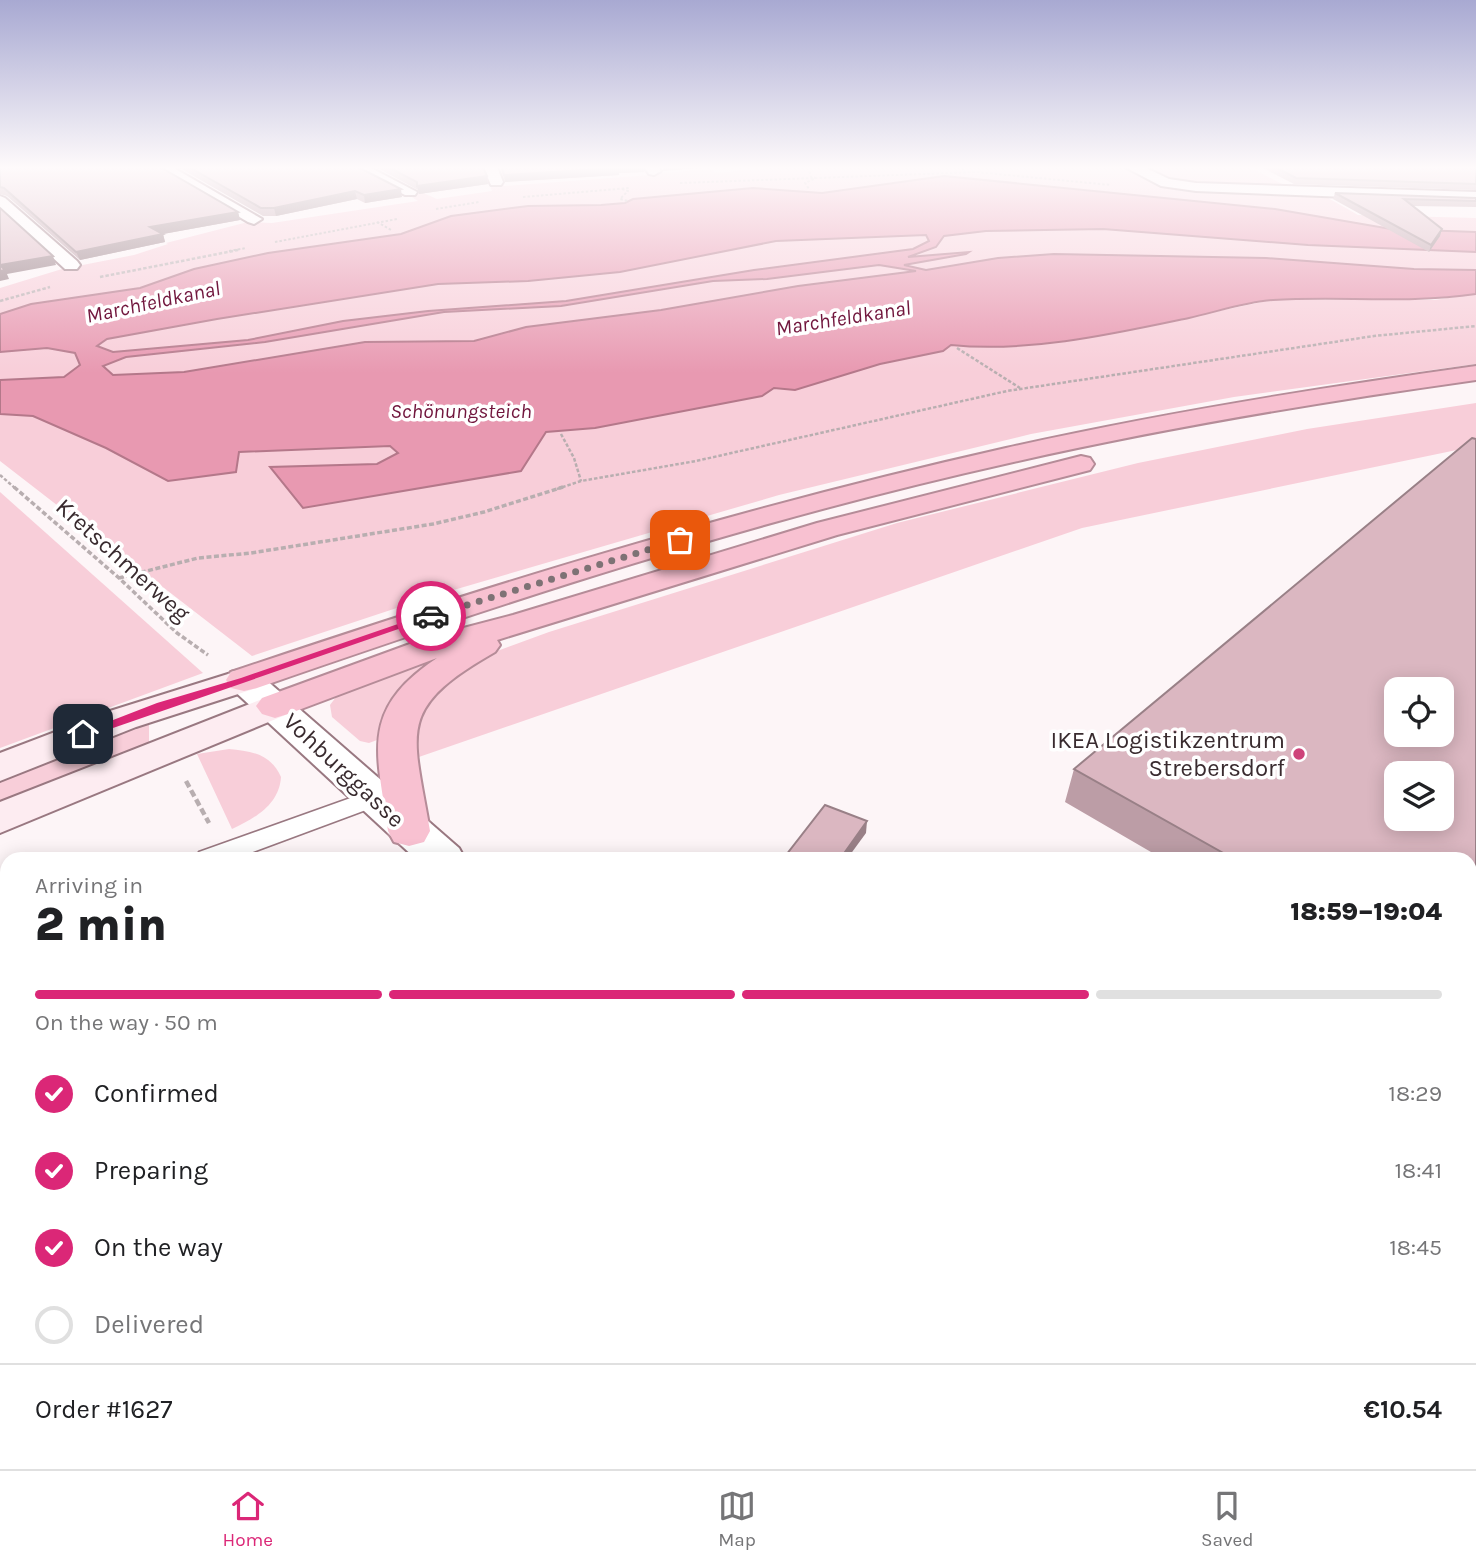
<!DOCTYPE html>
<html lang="en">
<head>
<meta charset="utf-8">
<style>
	:root { --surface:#fff; --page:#f2f2f2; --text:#202124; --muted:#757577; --line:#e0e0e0; --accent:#db2777 }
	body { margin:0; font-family:Karla,sans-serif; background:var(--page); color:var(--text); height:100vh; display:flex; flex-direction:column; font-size:26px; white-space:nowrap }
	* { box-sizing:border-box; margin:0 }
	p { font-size:23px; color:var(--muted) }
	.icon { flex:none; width:38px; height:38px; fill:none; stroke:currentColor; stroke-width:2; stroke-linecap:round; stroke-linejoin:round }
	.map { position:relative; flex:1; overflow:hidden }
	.side { position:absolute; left:0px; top:852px; width:1477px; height:618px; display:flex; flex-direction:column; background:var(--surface); border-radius:21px 21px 0 0; box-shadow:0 4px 18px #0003 }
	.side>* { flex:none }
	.fabs { position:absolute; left:1384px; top:677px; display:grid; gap:14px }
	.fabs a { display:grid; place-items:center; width:70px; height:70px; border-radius:14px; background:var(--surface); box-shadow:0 4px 18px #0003; font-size:35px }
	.pin { position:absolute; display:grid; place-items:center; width:60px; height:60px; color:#fff; margin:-30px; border-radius:14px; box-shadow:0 4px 10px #0006 }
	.courier { position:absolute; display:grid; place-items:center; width:70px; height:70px; margin:-35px; border:5px solid #db2777; border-radius:50%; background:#fff; color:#222; box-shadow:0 2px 9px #0007 }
	.overview em { font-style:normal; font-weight:800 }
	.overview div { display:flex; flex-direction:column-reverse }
	.overview { display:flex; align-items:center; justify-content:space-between; height:119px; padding:0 35px }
	h1 { font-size:46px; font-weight:800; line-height:52px }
	.bar { display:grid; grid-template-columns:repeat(4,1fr); gap:10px 7px; align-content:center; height:84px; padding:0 35px }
	.bar i { height:9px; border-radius:5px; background:var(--line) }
	.bar .selected { background:var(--accent) }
	.bar p { grid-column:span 4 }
	.line { display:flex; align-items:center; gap:18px; padding:0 35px; border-top:2px solid var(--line) }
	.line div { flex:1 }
	ol { padding:0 35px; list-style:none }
	li { display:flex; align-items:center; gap:21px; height:77px }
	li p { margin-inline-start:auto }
	li .icon { padding:7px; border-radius:50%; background:var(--accent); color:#fff; stroke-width:4 }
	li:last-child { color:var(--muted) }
	li i { width:38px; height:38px; border:4px solid var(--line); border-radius:50% }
	.menu { display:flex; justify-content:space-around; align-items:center; height:98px; border-top:2px solid var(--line); background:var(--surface); font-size:19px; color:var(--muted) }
	.menu a { display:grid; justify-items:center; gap:4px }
	.menu .selected { color:var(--accent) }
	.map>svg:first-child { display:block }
</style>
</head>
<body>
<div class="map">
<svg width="1476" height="1469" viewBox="0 0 1476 1469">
	<rect width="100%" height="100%" fill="#fdf5f7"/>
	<g fill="#f8ced9">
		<polygon points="781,167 1249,167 1294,190 1321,194 1358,215 1476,218 1476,232 1391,229 1275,209 944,176 822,193 753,188 633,199 625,203 601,205 528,206 451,216 401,235 268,253 194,269 140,288 31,304 0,314 0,288 62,269 134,255 168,244 166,243 248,222 272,223 418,201 407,194 421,192 437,199 492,191 489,182 501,181 504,186 650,175 647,170 660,169 663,173 711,169 715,173"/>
		<polygon points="1103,229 1308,245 1476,252 1476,270 1414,269 1266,258 998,258 926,270 902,264 966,254 967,252 908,257 935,247 944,236 958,232"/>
		<polygon points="927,235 929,241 913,249 754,270 566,301 428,311 343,321 248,340 113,352 97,346 107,339 217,319 438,284 528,281 620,272 776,241"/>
		<polygon points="879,265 918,271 798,286 661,310 526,327 474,341 365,342 184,372 113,375 102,365 126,357 265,342 444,312 561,306 713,281 767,279"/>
		<polygon points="1476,294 1476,364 1234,397 1031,434 779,495 433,596 252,656 0,461 0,414 33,416 106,448 168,481 239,452 390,446 398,453 377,464 271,467 303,508 546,432 595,428 761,396 774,388 795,390 880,364 943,351 950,344 972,347 1029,344 1134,329 1271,300 1434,300"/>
		<polygon points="47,348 75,353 80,365 64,377 0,380 0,352"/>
		<polygon points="1476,403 1476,446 1082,528 416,758 411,733 430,689 481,657 549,632 897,523 1138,463 1307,429"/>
		<polygon points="0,492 203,673 0,748"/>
		<polygon points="441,656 377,740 369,743 360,741 332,717 330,705 339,693"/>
		<polygon points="149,719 149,742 0,802 0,777"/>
		<path d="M229,749c22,2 42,5 52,28 -2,28 -26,41 -49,52l-35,-75z"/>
		<polygon points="611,1463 1018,1463 1025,1469 606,1469"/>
	</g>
	<path fill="#e899b1" stroke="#b4788a" stroke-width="2" fill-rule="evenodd" d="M944,176l331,33 116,20 85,3v20l-168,-7 -205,-16 -117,2 -42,5 -8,11 -28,10 61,-5 -3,2 -62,11 22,5 72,-12 56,-4 212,4 148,11 62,1v24c-68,10 -135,2 -203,6 -28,2 -57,12 -84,18 -76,16 -160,35 -238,27l-8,6 -63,13 -85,26 -21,-2 -12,8 -167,32 -49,4 -25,39 -218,37 -33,-41 107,-3 21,-11 -8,-7 -151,6 -3,20 -68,9 -62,-33 -73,-32 -33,-2v-34l64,-3 16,-12 -5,-12 -28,-5 -47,4v-38l31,-10 109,-16 54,-19 74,-16 133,-19 50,-18 77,-10 73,-1 24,-2 8,-4 120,-11 69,5zM926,235l3,6 -16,8 -159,21 -188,31 -138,10 -85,10 -95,19 -135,12 -16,-6 10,-7 110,-20 221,-35 90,-3 92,-9 156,-31zM879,265l37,6 -118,15 -137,24 -135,17 -52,14 -109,1 -181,30 -71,3 -10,-9 23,-9 139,-15 179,-30 117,-6 152,-25 54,-2z"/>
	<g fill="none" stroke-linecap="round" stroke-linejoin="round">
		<defs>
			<g id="service">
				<polygon points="373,790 382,792 385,798 382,804 234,859 195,859 199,852"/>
				<polygon points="7,922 7,945 0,947 0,924"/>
				<polygon points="315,1463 360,1463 357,1469 312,1469"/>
			</g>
			<g id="minor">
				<polygon points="154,167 172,167 262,219 254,224 248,222"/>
				<polygon points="350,167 369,167 417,192 415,195 405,195"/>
				<polygon points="483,167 497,167 503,182 501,185 491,185"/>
				<polygon points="644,167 658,167 661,171 654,175 649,174"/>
				<polygon points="1125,167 1144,167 1169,179 1196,183 1476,192 1476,202 1196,191 1161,186"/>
				<polygon points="0,196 5,198 77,261 80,265 77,269 65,269 0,209"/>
				<polygon points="244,669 257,672 459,848 465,859 416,859 231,688 226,680 231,672"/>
				<polygon points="1113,1463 1188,1463 1190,1469 1115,1469"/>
			</g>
			<g id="secondary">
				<polygon points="244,669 257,672 262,680 257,688 136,727 0,781 0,753 110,711"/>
				<polygon points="275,694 288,698 294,706 288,714 0,833 0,802"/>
			</g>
			<g id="motorway">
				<path d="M1476,366v14c-157,22 -313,48 -467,83 -256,57 -505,139 -752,225l-13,3 -13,-3 -5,-8 5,-8c255,-86 512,-165 775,-224 155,-35 312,-60 470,-82z"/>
				<path d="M1081,456l9,2 4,6 -4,6 -253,65 -340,105 3,5 -5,7c-100,57 -82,78 -65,179l-6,11 -15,4 -15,-4 -6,-11c-11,-80 -29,-121 49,-173l-149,56 -13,4 -13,-4 -6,-8 6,-8 167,-61 84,-22 304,-92z"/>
			</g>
		</defs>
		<use href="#service" stroke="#997881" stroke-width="3"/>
		<use href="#minor" stroke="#997881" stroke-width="4"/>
		<use href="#secondary" stroke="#997881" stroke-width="4"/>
		<use href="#motorway" stroke="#b58c98" stroke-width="4"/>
		<g stroke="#b8aeb0" stroke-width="2" stroke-dasharray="2.5 2" stroke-linecap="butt">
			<polyline points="808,167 811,177 816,178 805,183 809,189"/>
			<polyline points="953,167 965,170"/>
			<polyline points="680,183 976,172 1111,185"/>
			<polyline points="622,189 628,191 620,199 628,201"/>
			<polyline points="523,197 629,188"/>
			<polyline points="436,209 479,202"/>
			<polyline points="377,222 391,230"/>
			<polyline points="275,242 397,219"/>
			<polyline points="229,251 246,248"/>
		</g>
		<g stroke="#b8aeb0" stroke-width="2.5" stroke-dasharray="3.5 2" stroke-linecap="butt">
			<polyline points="100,277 238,250"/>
			<polyline points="0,301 50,287"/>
			<polyline points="957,348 1020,388"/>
			<polyline points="561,434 574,458 581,481"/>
			<polyline points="0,475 16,489"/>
			<polyline points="557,489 581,481 696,461 1007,391 1374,336 1476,326"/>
		</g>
		<g stroke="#b8aeb0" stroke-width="3.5" stroke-dasharray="5 2.5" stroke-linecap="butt">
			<polyline points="14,487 119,578 177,633 208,655"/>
			<polyline points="119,578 198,558 251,553 433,524 484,512 563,487"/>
		</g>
		<polyline stroke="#b8aeb0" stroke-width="4.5" stroke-dasharray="7 3.5" stroke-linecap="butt" points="186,781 209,823"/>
		<use href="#service" fill="#fff" fill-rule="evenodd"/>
		<use href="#minor" fill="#fff" fill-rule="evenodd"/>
		<use href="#secondary" fill="#fdecf1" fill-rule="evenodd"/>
		<use href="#motorway" fill="#f8c1d1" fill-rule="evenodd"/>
	</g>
	<g fill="#bc9da6">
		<polygon points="0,167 238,212 240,220 163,234 165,242 80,260 7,196 0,194"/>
		<polygon points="178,167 358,167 402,197 365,203 357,199 276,216 263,216"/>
		<polygon points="376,167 483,167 487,176 488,184 419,194 418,190"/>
		<polygon points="500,167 644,167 644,172 619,173 619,175 505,182"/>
		<polygon points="1261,167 1476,167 1476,190 1294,184"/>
		<polygon points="1335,193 1476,198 1476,207 1413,206 1440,236 1429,252 1333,199"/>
		<polygon points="1476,439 1476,1043 1470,1040 1470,859 1163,859 1065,802 1074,769"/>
	</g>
	<g fill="#998087">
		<polygon points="617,167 644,167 644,172 619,173 619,175 505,182 504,175"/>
		<polygon points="663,167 713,167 663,171"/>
		<polygon points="487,176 488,184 419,194 417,186"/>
		<polygon points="401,189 402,197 365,203 364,195"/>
		<polygon points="355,191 357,199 276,216 274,208"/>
		<polygon points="238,212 240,220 163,234 165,242 80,260 76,252 150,227"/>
		<polygon points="1442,229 1440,236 1429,252 1431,245"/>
		<polygon points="53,256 56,265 7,274 9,279 0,281 0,265"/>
		<polygon points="867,821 866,833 847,859 840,859"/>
		<polygon points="237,1463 286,1463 280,1469 230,1469"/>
	</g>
	<g fill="#dbb7c1" stroke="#998087" stroke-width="2" fill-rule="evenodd">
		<polygon points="0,167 160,167 238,212 150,227 163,234 76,252 4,188 0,187"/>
		<polygon points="189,167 358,167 401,189 364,195 355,191 274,208 261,208"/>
		<polygon points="388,167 483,167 487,176 417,186 417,182"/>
		<polygon points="502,167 619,167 619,168 504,175"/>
		<polygon points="1275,167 1476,167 1476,184 1296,178"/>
		<polygon points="1335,193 1476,198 1476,201 1404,199 1442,229 1431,245"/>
		<polygon points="0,208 53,256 0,265 5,270 0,271"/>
		<path d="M1472,438l4,1v556l-6,-3v-133h-236l-160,-90zM1396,690h46v45h-46zM1396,774h46v45h-46z"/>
		<polygon points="825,805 867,821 840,859 783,859"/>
		<polygon points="7,970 7,1463 237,1463 230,1469 0,1469 0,974"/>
	</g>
	<linearGradient id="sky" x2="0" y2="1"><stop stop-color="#a8a9d2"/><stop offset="0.45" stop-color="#fefafb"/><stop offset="1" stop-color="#fefafb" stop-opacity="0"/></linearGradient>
	<rect width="1476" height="373" fill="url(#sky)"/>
	<polygon fill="#db2777" points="427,614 436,616 87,737 77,734 157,703 241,678"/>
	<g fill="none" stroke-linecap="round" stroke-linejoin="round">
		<polyline stroke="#7e7275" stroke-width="7" stroke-dasharray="0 12.6" points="431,616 680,540"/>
	</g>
	<circle fill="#ce437a" stroke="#fff" stroke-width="2.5" cx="1299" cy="754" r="7"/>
	<g text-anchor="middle" stroke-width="7" stroke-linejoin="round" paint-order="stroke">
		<g font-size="21" font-style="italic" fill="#71163d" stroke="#fff">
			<text transform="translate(153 302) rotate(-12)" y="7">Marchfeldkanal</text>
			<text transform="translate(843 318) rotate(-9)" y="7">Marchfeldkanal</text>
			<text x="461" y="418">Schönungsteich</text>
		</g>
		<g font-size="24" fill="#392b2f" stroke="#fff">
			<text transform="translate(123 560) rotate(42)" y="8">Kretschmerweg</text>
			<text transform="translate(344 770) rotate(43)" y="8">Vohburggasse</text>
		</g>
		<g font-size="24" fill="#392b2f" stroke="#fff" text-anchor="end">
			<text x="1285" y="748">IKEA Logistikzentrum<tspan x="1285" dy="28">Strebersdorf</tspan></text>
		</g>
	</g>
</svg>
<div class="fabs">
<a><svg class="icon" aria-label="locate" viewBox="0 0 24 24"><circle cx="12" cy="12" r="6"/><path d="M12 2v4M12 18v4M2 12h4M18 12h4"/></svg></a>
<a><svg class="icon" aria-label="layers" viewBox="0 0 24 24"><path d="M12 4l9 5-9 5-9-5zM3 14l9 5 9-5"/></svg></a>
</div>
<div class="pin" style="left:680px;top:540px;background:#ea580c"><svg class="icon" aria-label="bag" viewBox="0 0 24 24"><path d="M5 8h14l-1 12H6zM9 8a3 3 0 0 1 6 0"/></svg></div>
<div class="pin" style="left:83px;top:734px;background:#1f2937"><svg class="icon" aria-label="home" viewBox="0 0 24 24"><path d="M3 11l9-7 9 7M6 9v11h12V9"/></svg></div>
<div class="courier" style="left:431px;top:616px"><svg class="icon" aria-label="car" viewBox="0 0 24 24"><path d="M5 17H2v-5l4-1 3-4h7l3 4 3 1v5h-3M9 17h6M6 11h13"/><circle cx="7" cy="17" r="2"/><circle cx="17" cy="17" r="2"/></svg></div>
<section class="side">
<div class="overview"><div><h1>2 min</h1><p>Arriving in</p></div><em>18:59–19:04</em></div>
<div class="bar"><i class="selected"></i><i class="selected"></i><i class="selected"></i><i></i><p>On the way · 50 m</p></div>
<ol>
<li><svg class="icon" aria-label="check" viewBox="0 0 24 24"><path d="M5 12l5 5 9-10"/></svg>Confirmed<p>18:29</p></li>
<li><svg class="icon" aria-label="check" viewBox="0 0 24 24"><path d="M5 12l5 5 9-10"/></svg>Preparing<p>18:41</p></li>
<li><svg class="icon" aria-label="check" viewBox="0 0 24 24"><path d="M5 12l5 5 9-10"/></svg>On the way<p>18:45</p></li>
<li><i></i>Delivered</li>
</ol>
<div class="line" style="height:91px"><div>Order #1627</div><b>€10.54</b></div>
</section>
</div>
<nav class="menu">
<a class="selected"><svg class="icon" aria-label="home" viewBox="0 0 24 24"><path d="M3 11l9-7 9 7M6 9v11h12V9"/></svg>Home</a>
<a><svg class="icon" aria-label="map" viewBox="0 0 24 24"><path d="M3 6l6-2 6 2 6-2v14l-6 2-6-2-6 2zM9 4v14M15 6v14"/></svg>Map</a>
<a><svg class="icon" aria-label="saved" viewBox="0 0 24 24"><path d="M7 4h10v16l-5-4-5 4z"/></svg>Saved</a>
</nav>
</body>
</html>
